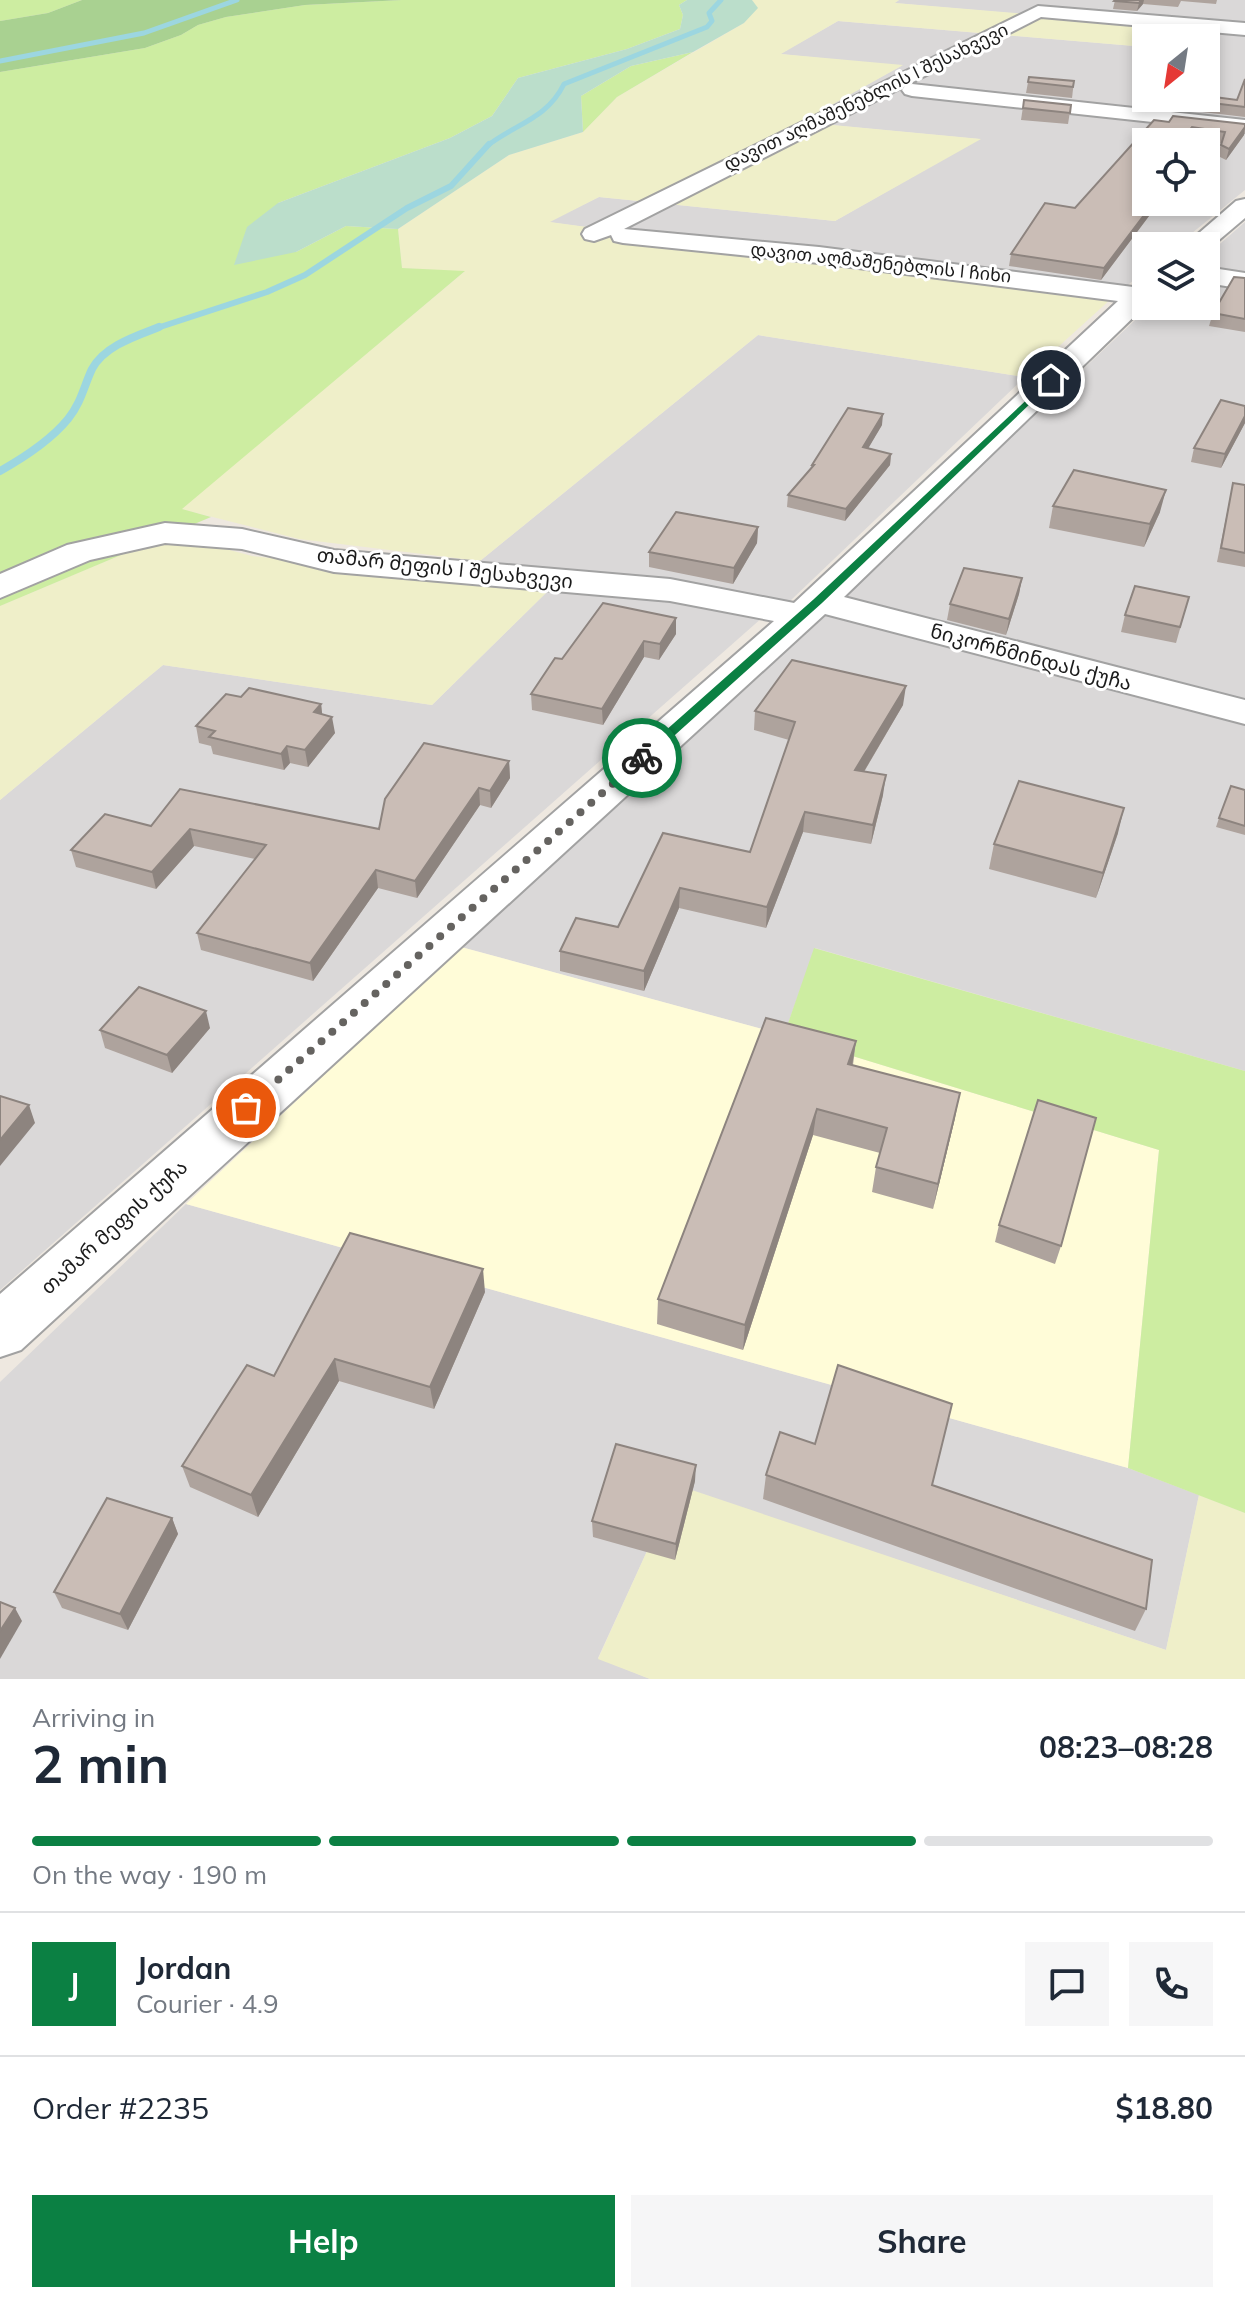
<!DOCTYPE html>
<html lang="en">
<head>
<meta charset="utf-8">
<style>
	:root { --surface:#fff; --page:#f6f6f7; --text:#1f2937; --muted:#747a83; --line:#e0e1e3; --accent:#0b8043 }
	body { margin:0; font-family:Mulish,"Noto Sans Georgian",sans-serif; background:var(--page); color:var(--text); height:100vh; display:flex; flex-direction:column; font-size:30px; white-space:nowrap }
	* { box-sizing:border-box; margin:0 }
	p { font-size:26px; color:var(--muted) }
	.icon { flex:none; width:44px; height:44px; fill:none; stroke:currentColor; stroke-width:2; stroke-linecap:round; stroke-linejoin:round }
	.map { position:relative; height:1679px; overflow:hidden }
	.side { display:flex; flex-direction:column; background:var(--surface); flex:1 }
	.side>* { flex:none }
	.needle { width:52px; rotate:210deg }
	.controls { position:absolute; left:1132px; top:24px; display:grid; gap:16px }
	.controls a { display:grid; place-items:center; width:88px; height:88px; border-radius:0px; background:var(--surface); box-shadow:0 4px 12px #0003; font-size:40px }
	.pin { position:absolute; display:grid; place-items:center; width:68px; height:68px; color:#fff; margin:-34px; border:4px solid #fff; border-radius:50%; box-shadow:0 2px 8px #0007 }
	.courier { position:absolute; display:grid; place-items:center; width:80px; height:80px; margin:-40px; border:6px solid #0b8043; border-radius:50%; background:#fff; color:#222; box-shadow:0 2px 10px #0007 }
	.headline em { font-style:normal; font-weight:700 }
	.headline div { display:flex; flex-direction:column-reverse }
	.headline { display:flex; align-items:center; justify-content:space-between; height:136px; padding:0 32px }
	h1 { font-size:52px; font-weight:700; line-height:60px }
	.bar { display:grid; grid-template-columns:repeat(4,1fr); gap:12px 8px; align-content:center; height:96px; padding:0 32px }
	.bar i { height:10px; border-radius:6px; background:var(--line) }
	.bar .selected { background:var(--accent) }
	.bar p { grid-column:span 4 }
	.line { display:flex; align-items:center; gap:20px; padding:0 32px; border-top:2px solid var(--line) }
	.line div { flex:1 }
	.round { display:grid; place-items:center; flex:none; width:84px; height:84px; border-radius:0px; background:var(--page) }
	.action { display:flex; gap:16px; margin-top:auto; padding:16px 32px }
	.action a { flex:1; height:92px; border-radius:0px; background:var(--accent); color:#fff; font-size:32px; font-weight:700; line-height:92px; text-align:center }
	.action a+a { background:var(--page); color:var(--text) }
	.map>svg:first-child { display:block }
</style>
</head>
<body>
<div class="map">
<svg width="1245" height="1679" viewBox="0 0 1245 1679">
	<rect width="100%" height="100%" fill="#eee8e0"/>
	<g fill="#dad8d8" fill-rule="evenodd">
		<path d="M899,0h346v190l-69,56h-30v24l-34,28 -564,-76 51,-25 236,24 144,-82 -180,-17 102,-56 -121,-12 58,-33 308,26v51h60v-60h-7l6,-8 -311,-27zM1146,142h60v60h-60z"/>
		<polygon points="1245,222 1245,702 852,602 845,594 1150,306 1206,306 1206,256"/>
		<polygon points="758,335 1025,377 790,601 687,583 480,561"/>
		<polygon points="551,588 622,591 763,617 0,1290 0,800 163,665 432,705"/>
		<polygon points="830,612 1245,722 1245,1071 815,948 784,1035 461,947"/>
		<polygon points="186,1204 1128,1468 1199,1495 1166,1650 677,1486 598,1658 650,1679 0,1679 0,1382"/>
	</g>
	<polygon fill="#fffcd8" points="461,947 784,1035 1159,1150 1128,1468 186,1204"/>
	<g fill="#efefc9">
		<polygon points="752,0 899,0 895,3 1206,29 1199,38 1146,38 1146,47 838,21 781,54 903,65 801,122 981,139 835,221 599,197 550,222 1112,298 1025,377 758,335 480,561 299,539 181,509 464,272 402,268 398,229 509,155 583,132 617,97 744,23 757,8"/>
		<polygon points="156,540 211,545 252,556 551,588 432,705 163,665 0,800 0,606"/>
		<polygon points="677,1485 1166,1650 1199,1495 1245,1513 1245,1679 650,1679 598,1659"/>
	</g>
	<g fill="#cdeda1">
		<polygon points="0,0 82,0 48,13 0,21"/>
		<polygon points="402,0 687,0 679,5 683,15 680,29 627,49 518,78 492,116 450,138 278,203 296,252 346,226 398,229 402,268 465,271 182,509 211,517 0,606 0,72 145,48 181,35 198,25 226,17 305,5"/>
		<polygon points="693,52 617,97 583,132 581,96 631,66"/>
		<polygon points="814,948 1245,1071 1245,1513 1128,1468 1159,1150 784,1035"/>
	</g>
	<polygon fill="#a9d191" points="82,0 402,0 305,5 226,17 198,25 181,35 145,48 0,72 0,21 48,13"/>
	<polygon fill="#bbdecb" points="687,0 752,0 758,8 744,23 693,52 631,66 581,96 583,132 509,155 398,229 346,226 296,252 234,265 247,227 278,203 450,138 492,116 518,78 627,49 680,29 683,15 679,5"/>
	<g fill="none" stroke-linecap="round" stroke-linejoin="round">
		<g stroke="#9cd6e0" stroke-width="5">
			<polyline points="0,61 144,33 237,0"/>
			<path d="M487,146c28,-22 60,-27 77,-62l143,-57 5,-6 -3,-8 12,-13"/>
		</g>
		<polyline stroke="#9cd6e0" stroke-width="6" points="154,329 267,292 305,275 407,208 451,186 489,144"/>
		<path stroke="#9cd6e0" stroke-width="8" d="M0,471c25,-14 50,-30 68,-52 13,-16 16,-33 24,-50 12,-23 44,-33 67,-42"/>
		<defs>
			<g id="minor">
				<polygon points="1038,6 1245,23 1245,35 1041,17 905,86 912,84 1245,120 1245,132 912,96 905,94 902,90 905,86 624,229 819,247 1133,287 1146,282 1146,305 844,597 1245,700 1245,724 825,614 21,1350 0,1357 0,1294 774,621 670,601 334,572 242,549 165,543 90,560 0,598 0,574 67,545 165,523 242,529 334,550 670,579 794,603 1118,301 819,263 623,243 614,241 611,235 594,241 585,239 582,234 585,229"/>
				<polygon points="1245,199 1245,218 1206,251 1206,246 1184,246 1236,201"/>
				<polygon points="1206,267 1245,273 1245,289 1206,283"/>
			</g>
		</defs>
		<use href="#minor" stroke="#a2a2a2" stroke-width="4"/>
		<use href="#minor" fill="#fff" fill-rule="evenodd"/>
	</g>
	<g fill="#aea39d">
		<polygon points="1115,0 1217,0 1216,4 1181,1 1178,7 1143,4 1137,11 1113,9"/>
		<polygon points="1029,77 1074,81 1072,98 1026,93"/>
		<polygon points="1245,79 1245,117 1185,110 1187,100 1237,100"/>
		<polygon points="1024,100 1071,105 1068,124 1021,120"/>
		<polygon points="1173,116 1245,124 1245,132 1244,135 1226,160 1218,156 1221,143 1190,138 1186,142 1146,142 1146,202 1159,202 1158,204 1101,280 1009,266 1011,254 1045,203 1075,208 1154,120 1169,122"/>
		<polygon points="1245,278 1245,332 1209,326 1213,313"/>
		<polygon points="1245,406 1245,423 1221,468 1191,462 1194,448"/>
		<polygon points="882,425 868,448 891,454 890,465 845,521 787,507 788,495 811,469 812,465"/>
		<polygon points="1233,483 1245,485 1245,567 1217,562"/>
		<polygon points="1053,506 1160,512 1144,547 1049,528"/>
		<polygon points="758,527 757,543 733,584 649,567 649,552"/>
		<polygon points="1022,578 1019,594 1006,635 947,620 950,604"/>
		<polygon points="1189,597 1176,643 1121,632 1125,615"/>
		<polygon points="676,634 659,660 644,657 603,725 532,710 531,694 562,659"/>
		<polygon points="241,697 321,704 322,714 335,733 308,767 290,763 284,770 213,754 211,746 199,743 196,726"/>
		<polygon points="903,705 864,772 883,795 871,844 803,832 766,928 679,908 644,991 560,971 560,951 618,927 663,833 750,852 789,740 754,730 755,711"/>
		<polygon points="509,761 510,778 491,808 480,805 417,898 378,888 313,981 201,950 197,933 255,859 194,846 156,889 76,867 71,850 151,826 379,829"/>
		<polygon points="1245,790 1245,835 1216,827 1219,818"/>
		<polygon points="1118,833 1096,898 989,869 994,844"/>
		<polygon points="210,1028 172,1073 105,1048 100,1030"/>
		<polygon points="856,1041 853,1065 955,1118 933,1209 872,1192 876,1167 880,1153 813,1135 743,1350 657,1324 658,1299"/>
		<polygon points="999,1225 1061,1246 1055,1264 995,1242"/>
		<polygon points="485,1292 434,1409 339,1381 258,1517 190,1487 182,1466 274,1376"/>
		<polygon points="815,1444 932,1485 1146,1609 1135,1631 763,1499 766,1475"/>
		<polygon points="695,1481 675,1560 593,1537 592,1521"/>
		<polygon points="172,1518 178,1534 128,1630 62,1608 54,1592"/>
	</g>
	<g fill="#8d847f">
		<polygon points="1141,0 1144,0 1143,4 1137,11 1139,3"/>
		<polygon points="1192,127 1190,138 1186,142 1180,142"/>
		<polygon points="1245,127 1244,135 1226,160 1229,149"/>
		<polygon points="1154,202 1159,202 1158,204 1101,280 1104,268"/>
		<polygon points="883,414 882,425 862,459 863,447"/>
		<polygon points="1245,416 1245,423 1221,468 1225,454"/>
		<polygon points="891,454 890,465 845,521 846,509"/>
		<polygon points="1166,490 1160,512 1144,547 1150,524"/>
		<polygon points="758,527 757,543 733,584 734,568"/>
		<polygon points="1022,578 1019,594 1006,635 1009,619"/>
		<polygon points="676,618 676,634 659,660 660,644"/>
		<polygon points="644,641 644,657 603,725 602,709"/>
		<polygon points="906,686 903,705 853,790 855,770"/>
		<polygon points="321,704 323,721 314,712"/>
		<polygon points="332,717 335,733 308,767 305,750"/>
		<polygon points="287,746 290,763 284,770 281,754"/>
		<polygon points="509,761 510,778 491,808 490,791"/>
		<polygon points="886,775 883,795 871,844 873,825"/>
		<polygon points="479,788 480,805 417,898 415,881"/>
		<polygon points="1124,808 1118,833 1096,898 1103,873"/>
		<polygon points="805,812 803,832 766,928 767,907"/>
		<polygon points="190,829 194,846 156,889 152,872"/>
		<polygon points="376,870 378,888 313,981 310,963"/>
		<polygon points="680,888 679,908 644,991 644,971"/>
		<polygon points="206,1011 210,1028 172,1073 167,1055"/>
		<polygon points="856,1041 852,1066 848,1064"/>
		<polygon points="960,1093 955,1118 933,1209 938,1184"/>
		<polygon points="29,1105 35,1123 0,1166 0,1140"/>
		<polygon points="817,1109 813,1135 743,1350 745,1325"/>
		<polygon points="483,1269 485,1292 434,1409 430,1387"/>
		<polygon points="335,1359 339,1381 258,1517 251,1495"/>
		<polygon points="696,1465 695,1481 675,1560 676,1544"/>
		<polygon points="172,1518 178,1534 128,1630 120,1614"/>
		<polygon points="15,1608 22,1621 0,1659 0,1631"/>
	</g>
	<g fill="#cabdb6" stroke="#8d847f" stroke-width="2">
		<polygon points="1115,0 1141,0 1139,3 1114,1"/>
		<polygon points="1029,77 1074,81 1073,87 1028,82"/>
		<polygon points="1245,79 1245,107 1187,100 1189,98 1206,98 1206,96 1237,100"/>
		<polygon points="1024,100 1071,105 1070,113 1023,108"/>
		<polygon points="1173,116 1245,124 1245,127 1229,149 1221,145 1225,132 1192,127 1180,142 1146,142 1146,182 1140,189 1146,190 1146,202 1154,202 1104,268 1011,254 1045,203 1075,208 1154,120 1169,122"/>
		<polygon points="1234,277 1245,278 1245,319 1213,313"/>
		<polygon points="1221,400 1245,406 1245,416 1225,454 1194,448"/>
		<polygon points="848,408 883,414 863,447 891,454 846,509 788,495 814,465 812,465"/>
		<polygon points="1074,470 1166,490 1150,524 1053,506"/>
		<polygon points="1233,483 1245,485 1245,553 1221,548"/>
		<polygon points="676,512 758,527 734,568 649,552"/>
		<polygon points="964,568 1022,578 1009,619 950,604"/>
		<polygon points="1135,586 1189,597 1180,627 1125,615"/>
		<polygon points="603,603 676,618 660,644 644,641 602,709 531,694 555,658 562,659"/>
		<polygon points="792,660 906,686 855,770 886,775 873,825 805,812 767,907 680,888 644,971 560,951 576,918 618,927 663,833 750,852 795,722 755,711"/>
		<polygon points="249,688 321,704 314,712 332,717 305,750 287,746 281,754 209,737 215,731 196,726 226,694 241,697"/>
		<polygon points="424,743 509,761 490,791 479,788 415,881 376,870 310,963 197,933 266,845 190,829 152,872 71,850 105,814 151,826 180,789 379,829 385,799"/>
		<polygon points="1019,781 1124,808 1103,873 994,844"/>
		<polygon points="1231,786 1245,790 1245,826 1219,818"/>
		<polygon points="139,987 206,1011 167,1055 100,1030"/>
		<polygon points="766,1018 856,1041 848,1064 960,1093 938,1184 876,1167 887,1128 817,1109 745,1325 658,1299"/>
		<polygon points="0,1096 29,1105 0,1140"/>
		<polygon points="1038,1100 1096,1118 1061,1246 999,1225"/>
		<polygon points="350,1233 483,1269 430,1387 335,1359 251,1495 182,1466 247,1365 274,1376"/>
		<polygon points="838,1365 952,1404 932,1485 1152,1560 1146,1609 766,1475 780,1432 815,1444"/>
		<polygon points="616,1444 696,1465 676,1544 592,1521"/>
		<polygon points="107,1498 172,1518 120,1614 54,1592"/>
		<polygon points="0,1602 15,1608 0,1631"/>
	</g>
	<polygon fill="#0b8043" points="1051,377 1054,381 822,603 646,761 638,761 638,755 814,599"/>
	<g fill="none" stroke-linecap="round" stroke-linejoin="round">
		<polyline stroke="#656360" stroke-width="8" stroke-dasharray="0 14.4" points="246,1108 642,758"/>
	</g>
	<g text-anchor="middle" stroke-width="6" stroke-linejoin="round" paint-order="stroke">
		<g font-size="18" fill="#1b1b1b" stroke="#fff">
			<text transform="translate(866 97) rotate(-26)" y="6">დავით აღმაშენებლის I შესახვევი</text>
			<text transform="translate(881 263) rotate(6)" y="6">დავით აღმაშენებლის I ჩიხი</text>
		</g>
		<g font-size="20" fill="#1b1b1b" stroke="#fff">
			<text transform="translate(445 568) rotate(6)" y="7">თამარ მეფის I შესახვევი</text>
			<text transform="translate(1031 657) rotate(15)" y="7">ნიკორწმინდას ქუჩა</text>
			<text transform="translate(114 1227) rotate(-42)" y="7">თამარ მეფის ქუჩა</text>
		</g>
	</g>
</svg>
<div class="controls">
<a><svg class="needle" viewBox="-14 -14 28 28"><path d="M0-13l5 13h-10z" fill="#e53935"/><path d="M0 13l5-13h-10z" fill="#747a83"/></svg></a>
<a><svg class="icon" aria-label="locate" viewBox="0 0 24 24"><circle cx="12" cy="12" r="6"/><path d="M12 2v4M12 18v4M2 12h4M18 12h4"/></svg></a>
<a><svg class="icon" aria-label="layers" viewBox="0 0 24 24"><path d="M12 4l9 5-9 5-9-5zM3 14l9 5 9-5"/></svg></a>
</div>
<div class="pin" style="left:246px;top:1108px;background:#ea580c"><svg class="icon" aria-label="bag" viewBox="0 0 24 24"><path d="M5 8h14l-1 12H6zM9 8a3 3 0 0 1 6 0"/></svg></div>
<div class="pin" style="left:1051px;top:380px;background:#1f2937"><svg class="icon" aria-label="home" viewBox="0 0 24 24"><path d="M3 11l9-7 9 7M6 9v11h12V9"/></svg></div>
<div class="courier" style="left:642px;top:758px"><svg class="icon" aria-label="bike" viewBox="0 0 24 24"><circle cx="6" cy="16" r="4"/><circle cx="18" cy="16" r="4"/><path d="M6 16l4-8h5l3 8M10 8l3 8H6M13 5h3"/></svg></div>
</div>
<section class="side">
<div class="headline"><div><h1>2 min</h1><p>Arriving in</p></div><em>08:23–08:28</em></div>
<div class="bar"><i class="selected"></i><i class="selected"></i><i class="selected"></i><i></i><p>On the way · 190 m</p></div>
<div class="line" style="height:144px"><b class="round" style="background:var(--accent);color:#fff">J</b><div><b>Jordan</b><p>Courier · 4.9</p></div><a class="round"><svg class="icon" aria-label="chat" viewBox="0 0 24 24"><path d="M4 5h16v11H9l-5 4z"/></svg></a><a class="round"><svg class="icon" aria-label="phone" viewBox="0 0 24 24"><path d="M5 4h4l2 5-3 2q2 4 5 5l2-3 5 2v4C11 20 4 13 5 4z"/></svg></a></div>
<div class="line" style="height:104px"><div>Order #2235</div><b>$18.80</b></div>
<div class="action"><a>Help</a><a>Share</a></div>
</section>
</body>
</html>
